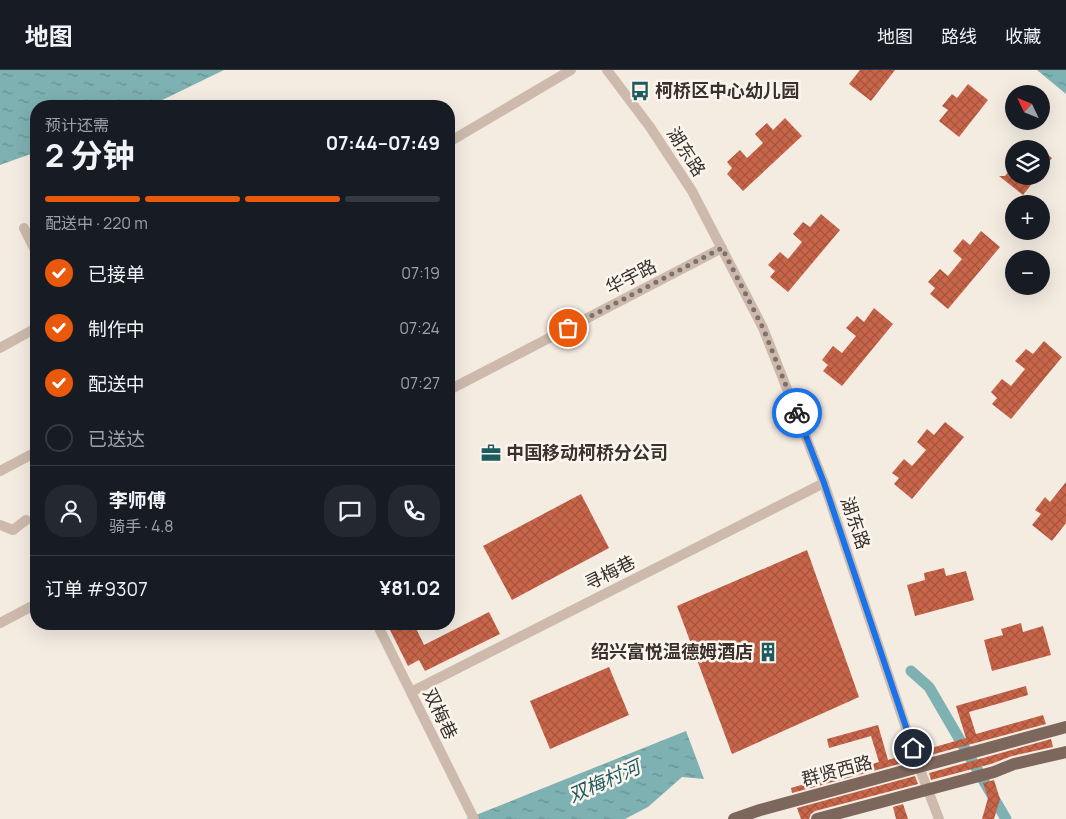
<!DOCTYPE html>
<html lang="zh">
<head>
<meta charset="utf-8">
<style>
	:root { --surface:#171b24; --page:#242831; --text:#f1f3f6; --muted:#9ea1a6; --line:#363941; --accent:#ea580c }
	body { margin:0; font-family:Manrope,"Noto Sans SC",sans-serif; background:var(--page); color:var(--text); height:100vh; display:flex; flex-direction:column; font-size:19px; white-space:nowrap }
	* { box-sizing:border-box; margin:0 }
	p { font-size:16px; color:var(--muted) }
	.icon { flex:none; width:28px; height:28px; fill:none; stroke:currentColor; stroke-width:2; stroke-linecap:round; stroke-linejoin:round }
	.map { position:relative; flex:1; overflow:hidden }
	.sheet { position:absolute; left:30px; top:30px; width:425px; height:530px; display:flex; flex-direction:column; background:var(--surface); border-radius:20px; box-shadow:0 5px 20px #0002 }
	.sheet>* { flex:none }
	.needle { width:32px; rotate:313deg }
	.controls { position:absolute; left:1005px; top:15px; display:grid; gap:10px }
	.controls a { display:grid; place-items:center; width:45px; height:45px; border-radius:50%; background:var(--surface); box-shadow:0 5px 20px #0002; font-size:25px }
	.pin { position:absolute; display:grid; place-items:center; width:42px; height:42px; color:#fff; margin:-21px; border:2px solid #fff; border-radius:50%; box-shadow:0 1px 5px #0007 }
	.courier { position:absolute; display:grid; place-items:center; width:50px; height:50px; margin:-25px; border:4px solid #1a73e8; border-radius:50%; background:#fff; color:#222; box-shadow:0 1px 6px #0007 }
	.headline em { font-style:normal; font-weight:700 }
	.headline div { display:flex; flex-direction:column-reverse }
	.headline { display:flex; align-items:center; justify-content:space-between; height:85px; padding:0 15px }
	h1 { font-size:32px; font-weight:700; line-height:38px }
	.bar { display:grid; grid-template-columns:repeat(4,1fr); gap:8px 5px; align-content:center; height:60px; padding:0 15px }
	.bar i { height:6px; border-radius:4px; background:var(--line) }
	.bar .on { background:var(--accent) }
	.bar p { grid-column:span 4 }
	.line { display:flex; align-items:center; gap:12px; padding:0 15px; border-top:1px solid var(--line) }
	.line div { flex:1 }
	.round { display:grid; place-items:center; flex:none; width:52px; height:52px; border-radius:20px; background:var(--page) }
	ol { padding:0 15px; list-style:none }
	li { display:flex; align-items:center; gap:15px; height:55px }
	li p { margin-inline-start:auto }
	li .icon { padding:5px; border-radius:50%; background:var(--accent); color:#fff; stroke-width:4 }
	li:last-child { color:var(--muted) }
	li i { width:28px; height:28px; border:2px solid var(--line); border-radius:50% }
	header { display:flex; align-items:center; gap:30px; box-sizing:border-box; height:70px; padding:0 25px; background:var(--surface); border-bottom:1px solid var(--line) }
	header strong { font-size:24px }
	nav { display:flex; gap:28px; margin-inline-start:auto; font-size:18px }
	.map>svg:first-child { display:block }
</style>
</head>
<body>
<header>
<strong>地图</strong>
<nav><a>地图</a><a>路线</a><a>收藏</a></nav>
</header>
<div class="map">
<svg width="1066" height="749" viewBox="0 0 1066 749">
	<defs>
		<pattern id="water-ripples" width="26" height="14" patternUnits="userSpaceOnUse" patternTransform="scale(1.25)"><rect width="26" height="14" fill="#7eb1b2"/><path d="M2 4q2-2 4 0t4 0M15 11q2-2 4 0t4 0" fill="none" stroke="#689091"/></pattern>
		<pattern id="building-cross-hatch" width="8" height="8" patternUnits="userSpaceOnUse" patternTransform="scale(1.25)"><rect width="8" height="8" fill="#c9664a"/><path d="M0 0l8 8M0 8l8-8" fill="none" stroke="#a4543e"/></pattern>
	</defs>
	<rect width="100%" height="100%" fill="#f4ebe1"/>
	<g fill="url(#water-ripples)">
		<polygon points="0,0 224,0 150,36 36,36 36,82 0,95"/>
		<polygon points="1037,0 1066,0 1066,24"/>
		<polygon points="686,661 704,709 682,707 648,737 625,749 466,749"/>
	</g>
	<g fill="none" stroke-linecap="round" stroke-linejoin="round">
		<polyline stroke="#7eb1b2" stroke-width="11" points="911,601 929,617 1006,749"/>
	</g>
	<g fill="url(#building-cross-hatch)">
		<polygon points="860,0 895,0 871,31 849,14"/>
		<polygon points="968,14 988,30 959,67 939,51 948,40 942,36 952,24 957,28"/>
		<polygon points="785,48 802,66 743,121 727,104 732,98 727,92 740,80 747,88 763,73 755,64 767,53 773,60"/>
		<polygon points="1041,79 1052,88 1041,101"/>
		<polygon points="1014,95 1014,106 1038,106 1023,125 999,106 1005,106"/>
		<polygon points="821,144 840,160 788,222 770,207 775,201 768,195 780,182 788,189 802,172 793,164 803,152 810,157"/>
		<polygon points="981,161 1000,177 948,239 930,224 935,218 928,212 940,199 948,206 962,189 953,181 963,169 970,175"/>
		<polygon points="874,238 893,254 842,316 823,301 828,295 822,290 833,276 842,283 856,266 846,258 857,246 864,252"/>
		<polygon points="1044,271 1062,287 1011,349 992,334 997,328 991,322 1002,309 1011,316 1025,299 1015,291 1026,279 1033,284"/>
		<polygon points="945,352 964,367 912,429 894,414 899,408 892,403 904,389 912,396 926,380 917,372 927,359 934,365"/>
		<polygon points="1066,412 1066,453 1052,471 1032,455 1041,444 1035,440 1045,427 1050,432"/>
		<polygon points="581,424 609,478 512,530 483,476"/>
		<polygon points="807,480 859,627 732,684 677,536"/>
		<polygon points="944,498 946,506 966,501 974,530 915,546 907,515 925,510 924,503"/>
		<polygon points="489,542 500,564 425,601 419,590 408,596 387,554 414,554 424,575"/>
		<polygon points="1021,553 1023,562 1043,556 1051,585 992,601 984,570 1003,565 1001,559"/>
		<polygon points="609,597 629,645 550,679 530,631"/>
		<polygon points="1026,616 1028,625 969,642 976,664 1043,645 1046,654 923,687 921,681 966,668 956,636"/>
		<polygon points="878,655 888,690 908,684 910,691 792,723 791,718 879,692 871,666 829,678 827,669"/>
		<polygon points="1051,669 1053,677 1012,686 991,694 931,710 929,703"/>
		<polygon points="915,706 918,714 815,741 811,744 809,749 801,749 797,738"/>
		<polygon points="994,710 1000,729 994,749 982,749 988,728 983,713"/>
		<polygon points="903,734 908,749 896,749 893,737"/>
	</g>
	<g fill="none" stroke-linecap="round" stroke-linejoin="round">
		<g stroke="#cdbaac" stroke-width="10">
			<polyline points="607,0 650,57 692,121 763,258 824,413 919,697 939,749"/>
			<polyline points="449,72 571,0"/>
			<polyline points="24,158 36,182"/>
			<polyline points="0,278 36,258"/>
			<polyline points="449,320 722,178"/>
			<polyline points="0,401 36,382"/>
			<polyline points="0,455 13,460 26,450"/>
			<polyline points="0,553 36,534"/>
			<polyline points="377,554 474,749"/>
			<polyline points="411,622 824,413"/>
		</g>
		<g stroke="#7d665c" stroke-width="12">
			<polyline points="734,749 760,740 1066,657"/>
			<polyline points="817,749 994,702 1014,694 1066,682"/>
		</g>
	</g>
	<g fill="none" stroke-linecap="round" stroke-linejoin="round">
		<polyline stroke="#7c716b" stroke-width="5" stroke-dasharray="0 9" points="568,258 722,178 763,258 797,343"/>
		<polyline stroke="#1a73e8" stroke-width="6" points="797,343 824,413 913,678"/>
	</g>
	<defs>
		<symbol id="bus-bare" viewBox="-9 -9 18 18"><path d="M-5-6H5V4H4V6H2V4H-2V6H-4V4H-5ZM-3.5-4V0h7V-4ZM-3.5 1.2v1.5H-2V1.2ZM2 1.2v1.5H3.5V1.2Z" fill="#1e5b5e" stroke="#fbf5ee" stroke-width="2.5" paint-order="stroke"/></symbol>
		<symbol id="office-bare" viewBox="-9 -9 18 18"><path d="M-6-3h4V-5.5h4V-3h4V5H-6ZM-1-4.5V-3h2v-1.5ZM-6 0V1H6V0Z" fill="#1e5b5e" stroke="#fbf5ee" stroke-width="2.5" paint-order="stroke"/></symbol>
		<symbol id="building-bare" viewBox="-9 -9 18 18"><path d="M-4-6H4V6H1V3H-1V6H-4ZM-2.5-4.3h1.7v1.8h-1.7ZM.8-4.3h1.7v1.8H.8ZM-2.5-1h1.7V.8h-1.7ZM.8-1h1.7V.8H.8Z" fill="#1e5b5e" stroke="#fbf5ee" stroke-width="2.5" paint-order="stroke"/></symbol>
	</defs>
	<g fill-rule="evenodd">
		<use href="#bus-bare" x="626" y="7" width="28" height="28"/>
		<use href="#office-bare" x="477" y="369" width="28" height="28"/>
		<use href="#building-bare" x="754" y="568" width="28" height="28"/>
	</g>
	<g text-anchor="middle" stroke-width="5" stroke-linejoin="round" paint-order="stroke">
		<g font-size="18" font-weight="bold" fill="#3b302b" stroke="#fbf5ee" text-anchor="start">
			<text x="655" y="27">柯桥区中心幼儿园</text>
			<text x="506" y="389">中国移动柯桥分公司</text>
			<text x="753" y="588" text-anchor="end">绍兴富悦温德姆酒店</text>
		</g>
		<g font-size="18" fill="#3b302b" stroke="#fbf5ee">
			<text transform="translate(686 82) rotate(57)" y="6">湖东路</text>
			<text transform="translate(631 207) rotate(-27)" y="6">华宇路</text>
			<text transform="translate(855 453) rotate(71)" y="6">湖东路</text>
			<text transform="translate(610 503) rotate(-27)" y="6">寻梅巷</text>
			<text transform="translate(440 644) rotate(64)" y="6">双梅巷</text>
			<text transform="translate(837 701) rotate(-15)" y="6">群贤西路</text>
		</g>
		<g font-size="19" font-style="italic" fill="#1e5b5e" stroke="#fbf5ee">
			<text transform="translate(604 711) rotate(-24)" y="7">双梅村河</text>
		</g>
	</g>
</svg>
<div class="controls">
<a><svg class="needle" viewBox="-14 -14 28 28"><path d="M0-13l5 13h-10z" fill="#e53935"/><path d="M0 13l5-13h-10z" fill="#9ea1a6"/></svg></a>
<a><svg class="icon" aria-label="layers" viewBox="0 0 24 24"><path d="M12 4l9 5-9 5-9-5zM3 14l9 5 9-5"/></svg></a>
<a>+</a>
<a>−</a>
</div>
<div class="pin" style="left:568px;top:258px;background:#ea580c"><svg class="icon" aria-label="bag" viewBox="0 0 24 24"><path d="M5 8h14l-1 12H6zM9 8a3 3 0 0 1 6 0"/></svg></div>
<div class="pin" style="left:913px;top:678px;background:#1f2937"><svg class="icon" aria-label="home" viewBox="0 0 24 24"><path d="M3 11l9-7 9 7M6 9v11h12V9"/></svg></div>
<div class="courier" style="left:797px;top:343px"><svg class="icon" aria-label="bike" viewBox="0 0 24 24"><circle cx="6" cy="16" r="4"/><circle cx="18" cy="16" r="4"/><path d="M6 16l4-8h5l3 8M10 8l3 8H6M13 5h3"/></svg></div>
<section class="sheet">
<div class="headline"><div><h1>2 分钟</h1><p>预计还需</p></div><em>07:44–07:49</em></div>
<div class="bar"><i class="on"></i><i class="on"></i><i class="on"></i><i></i><p>配送中 · 220 m</p></div>
<ol>
<li><svg class="icon" aria-label="check" viewBox="0 0 24 24"><path d="M5 12l5 5 9-10"/></svg>已接单<p>07:19</p></li>
<li><svg class="icon" aria-label="check" viewBox="0 0 24 24"><path d="M5 12l5 5 9-10"/></svg>制作中<p>07:24</p></li>
<li><svg class="icon" aria-label="check" viewBox="0 0 24 24"><path d="M5 12l5 5 9-10"/></svg>配送中<p>07:27</p></li>
<li><i></i>已送达</li>
</ol>
<div class="line" style="height:90px"><a class="round"><svg class="icon" aria-label="person" viewBox="0 0 24 24"><circle cx="12" cy="8" r="4"/><path d="M4 21q1-7 8-7t8 7"/></svg></a><div><b>李师傅</b><p>骑手 · 4.8</p></div><a class="round"><svg class="icon" aria-label="chat" viewBox="0 0 24 24"><path d="M4 5h16v11H9l-5 4z"/></svg></a><a class="round"><svg class="icon" aria-label="phone" viewBox="0 0 24 24"><path d="M5 4h4l2 5-3 2q2 4 5 5l2-3 5 2v4C11 20 4 13 5 4z"/></svg></a></div>
<div class="line" style="height:65px"><div>订单 #9307</div><b>¥81.02</b></div>
</section>
</div>
</body>
</html>
